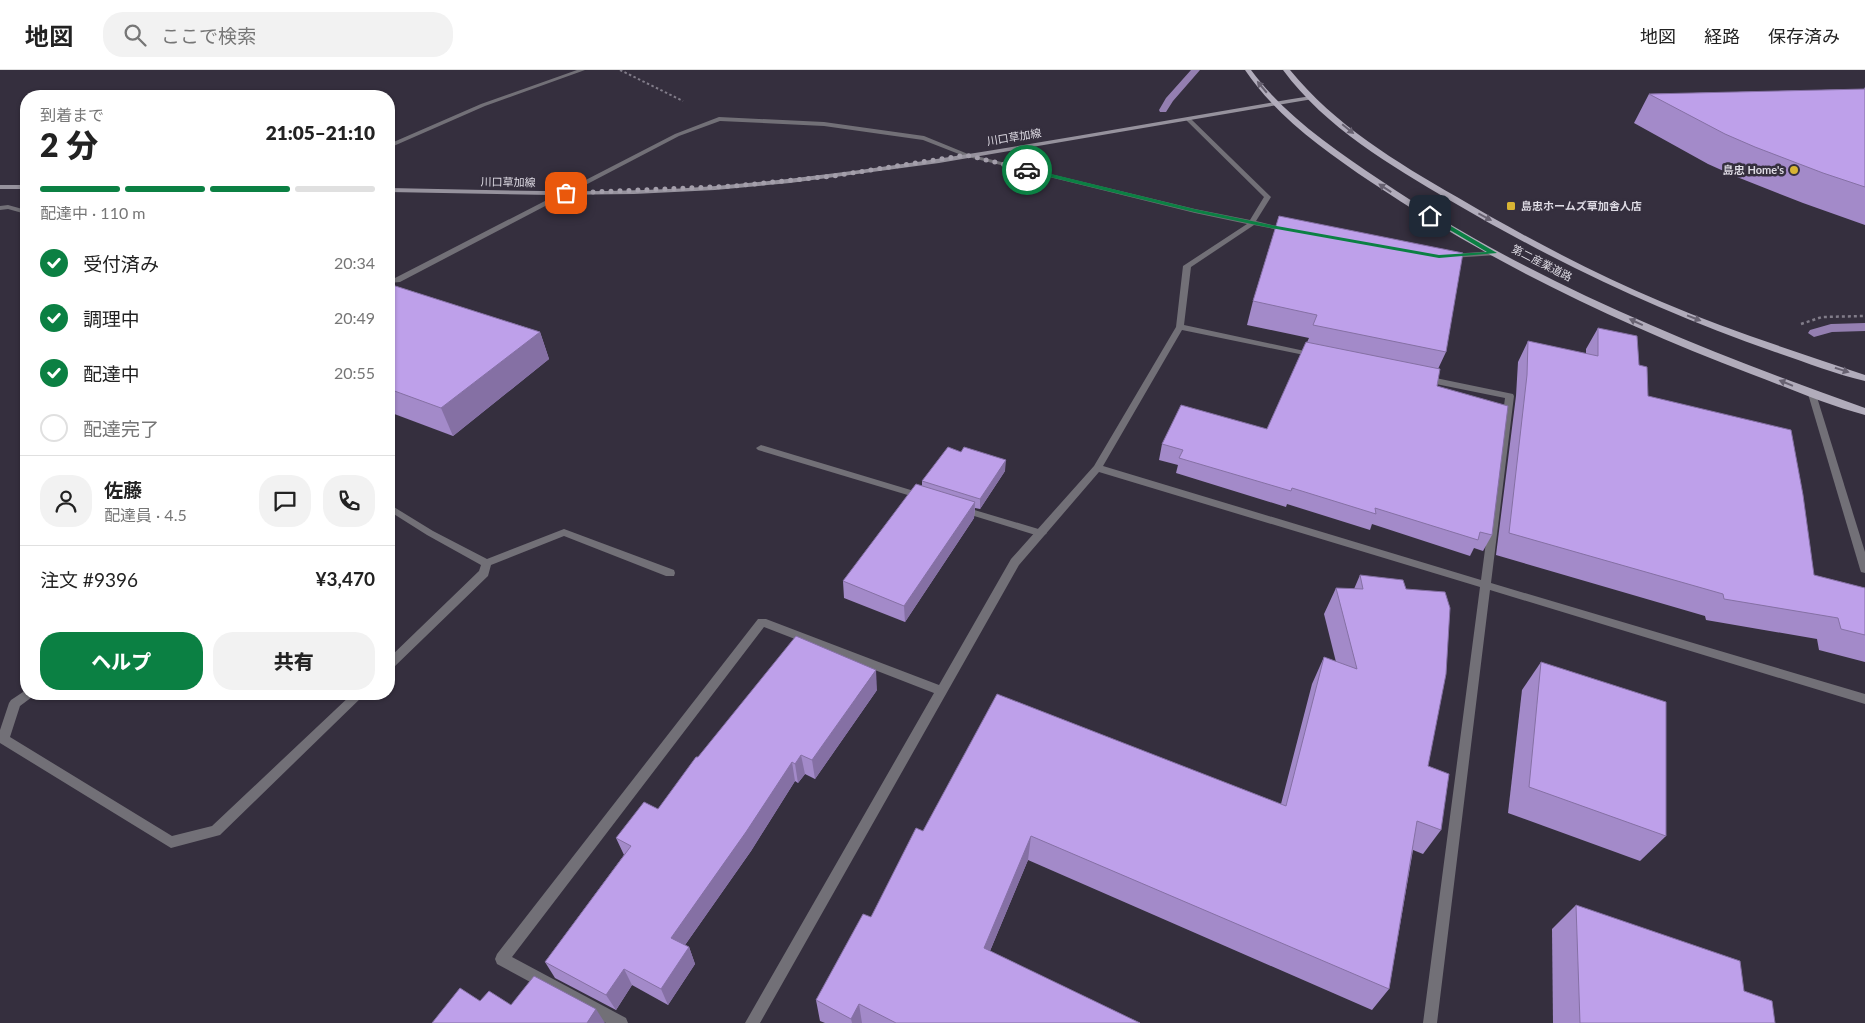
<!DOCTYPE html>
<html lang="ja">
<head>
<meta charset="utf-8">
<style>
	:root { --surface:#fff; --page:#f2f2f2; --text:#222; --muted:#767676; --line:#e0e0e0; --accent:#0b8043 }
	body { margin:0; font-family:Lato,"Noto Sans JP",sans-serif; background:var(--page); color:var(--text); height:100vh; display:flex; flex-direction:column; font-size:19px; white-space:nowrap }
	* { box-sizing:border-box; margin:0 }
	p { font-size:16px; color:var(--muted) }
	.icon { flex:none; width:28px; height:28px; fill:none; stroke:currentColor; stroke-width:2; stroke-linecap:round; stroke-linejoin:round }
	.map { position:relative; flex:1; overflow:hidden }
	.sheet { position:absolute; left:20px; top:20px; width:375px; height:610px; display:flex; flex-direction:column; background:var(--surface); border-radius:20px; box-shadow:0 1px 4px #0004 }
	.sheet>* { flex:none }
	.pin { position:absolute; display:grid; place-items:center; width:42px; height:42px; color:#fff; margin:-21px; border-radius:10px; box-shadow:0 2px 8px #0006 }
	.courier { position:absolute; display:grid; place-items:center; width:50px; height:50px; margin:-25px; border:4px solid #0b8043; border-radius:50%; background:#fff; color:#222; box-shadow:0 1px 6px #0007 }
	.summary em { font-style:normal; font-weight:800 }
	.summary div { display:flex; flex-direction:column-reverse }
	.summary { display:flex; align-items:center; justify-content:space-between; height:85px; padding:0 20px }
	h1 { font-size:32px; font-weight:800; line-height:38px }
	.bar { display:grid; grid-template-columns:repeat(4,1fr); gap:8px 5px; align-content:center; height:60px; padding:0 20px }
	.bar i { height:6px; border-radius:4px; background:var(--line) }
	.bar .selected { background:var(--accent) }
	.bar p { grid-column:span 4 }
	.line { display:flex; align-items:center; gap:12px; padding:0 20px; border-top:1px solid var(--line) }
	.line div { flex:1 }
	.round { display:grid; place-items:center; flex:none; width:52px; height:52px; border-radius:20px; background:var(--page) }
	ol { padding:0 20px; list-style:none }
	li { display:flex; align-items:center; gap:15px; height:55px }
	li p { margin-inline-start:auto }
	li .icon { padding:5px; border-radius:50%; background:var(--accent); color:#fff; stroke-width:4 }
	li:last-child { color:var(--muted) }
	li i { width:28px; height:28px; border:2px solid var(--line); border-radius:50% }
	.action { display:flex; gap:10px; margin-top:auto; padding:10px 20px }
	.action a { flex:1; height:58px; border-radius:20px; background:var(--accent); color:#fff; font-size:20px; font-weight:800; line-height:58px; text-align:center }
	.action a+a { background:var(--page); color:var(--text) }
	header { display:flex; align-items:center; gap:30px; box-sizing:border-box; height:70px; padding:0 25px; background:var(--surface); border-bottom:1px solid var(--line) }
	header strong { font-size:24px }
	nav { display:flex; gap:28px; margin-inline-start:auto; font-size:18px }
	.search { width:350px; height:45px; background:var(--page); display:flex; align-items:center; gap:12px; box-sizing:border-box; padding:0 18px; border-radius:20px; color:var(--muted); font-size:19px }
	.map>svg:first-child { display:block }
</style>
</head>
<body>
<header>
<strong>地図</strong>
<div class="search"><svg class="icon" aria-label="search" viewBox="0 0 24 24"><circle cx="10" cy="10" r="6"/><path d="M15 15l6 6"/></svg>ここで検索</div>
<nav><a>地図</a><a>経路</a><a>保存済み</a></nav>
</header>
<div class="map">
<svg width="1865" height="953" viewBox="0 0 1865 953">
	<rect width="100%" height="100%" fill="#352f3e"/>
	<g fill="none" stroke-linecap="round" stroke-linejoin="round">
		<g fill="#947fb1" fill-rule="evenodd">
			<polygon points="1191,0 1200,0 1173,31 1166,42 1160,42 1159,40 1166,28"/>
			<polygon points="1865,253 1865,261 1832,262 1814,267 1808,263 1810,260 1831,254"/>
		</g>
		<polyline stroke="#817c89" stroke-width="2" stroke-dasharray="2.5 2.5" stroke-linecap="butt" points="620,0 683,31"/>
		<polyline stroke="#817c89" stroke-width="2.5" stroke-dasharray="3 3" stroke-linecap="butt" points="1801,254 1822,247 1865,246"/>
		<g fill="#727077" fill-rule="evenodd">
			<polygon points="577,0 585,0 485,36 389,78 389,74 481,34"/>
			<polygon points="761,375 924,424 926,426 921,429 758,380 756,378"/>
			<polygon points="389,434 433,461 487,489 564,459 674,500 675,503 674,506 666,506 564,466 491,495 488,506 393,598 389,599 389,588 479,501 481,495 427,465 389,441"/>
			<polygon points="961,436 1045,461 1047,463 1042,467 958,441 956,439 958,437"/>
			<polygon points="26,620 26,624 34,624 32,627 20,636 10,667 172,766 212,756 352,624 365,624 220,765 171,778 0,673 0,660 9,633 11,630"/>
		</g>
		<g fill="#727077" fill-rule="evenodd">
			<polygon points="719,47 824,52 924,66 968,84 1195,139 1250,150 1264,127 1185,49 1190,48 1271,127 1256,151 1293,160 1289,162 1254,155 1191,197 1184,255 1314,283 1318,285 1314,287 1182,260 1103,396 1481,510 1505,328 1426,312 1422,309 1426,306 1513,324 1514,326 1491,513 1865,624 1865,634 1490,520 1437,953 1423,953 1480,517 1099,402 1019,495 760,953 745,953 934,623 764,557 512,887 626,948 628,953 606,953 497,894 495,889 497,884 758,549 766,549 939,615 1011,489 1094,396 1176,257 1183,196 1247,154 1195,143 964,86 923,70 824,56 720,51 679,66 400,212 389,213 389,209 395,208 675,64"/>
			<polygon points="8,135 26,140 26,144 8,139 0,140 0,136"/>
			<polygon points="1494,181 1497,181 1497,185 1451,188 1447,186 1451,184"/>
			<polygon points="1812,321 1816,324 1865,482 1865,503 1861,502 1860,499 1808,324"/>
		</g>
		<g fill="#96929d" fill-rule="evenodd">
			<path d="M1311,26l2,1v2l-374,64 -149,20 -75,7 -81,4 -82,1 -163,-3v-4c109,2 218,7 327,-2 200,-17 397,-58 595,-90z"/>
			<rect x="0" y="115" width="26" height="4"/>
		</g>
		<g fill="#b1acbb" fill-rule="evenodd">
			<path d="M1245,0h6c34,46 82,78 129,110 149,101 316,168 485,228v7c-39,-10 -76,-27 -114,-41 -133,-51 -262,-112 -380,-192 -47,-32 -94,-65 -126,-112z"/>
			<path d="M1283,0h7c45,55 106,92 167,127 66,39 134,75 205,105 66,28 135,50 203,73v6c-30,-7 -60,-19 -90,-29 -113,-39 -220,-90 -324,-151 -61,-36 -125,-73 -168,-131z"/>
		</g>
	</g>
	<g fill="#a38ac9">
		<polygon points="1865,17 1865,155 1803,133 1737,107 1708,94 1634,53 1649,24 1864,19"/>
		<polygon points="1279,146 1446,282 1438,299 1437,316 1492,465 1483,481 1474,478 1470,486 1372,454 1370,460 1287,434 1286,437 1176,403 1178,395 1159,390 1162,374 1267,359 1309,268 1247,255 1253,231"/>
		<polygon points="389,214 540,262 549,289 453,366 389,342"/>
		<polygon points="1598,258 1639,295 1648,326 1814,505 1865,518 1865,592 1819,580 1817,569 1706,550 1705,546 1496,485 1516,326 1518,292 1528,271 1586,284 1586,279"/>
		<polygon points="1005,401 980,439 975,438 974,448 905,552 844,528 843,511 922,416 922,411"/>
		<polygon points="1360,505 1428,696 1441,760 1423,784 1413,780 1389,919 1372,940 1028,790 990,881 1140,953 825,953 820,951 816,930 871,847 923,761 1281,734 1312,614 1324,587 1336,592 1324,544 1336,518 1354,519"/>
		<polygon points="1541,592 1666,766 1640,791 1508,743 1522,620"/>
		<polygon points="877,620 815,709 805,704 798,713 795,711 751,781 685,875 689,877 695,894 668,935 632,915 616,940 555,908 545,892 624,785 616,768 658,739 698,687"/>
		<polygon points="1576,835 1775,953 1553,953 1552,859"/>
	</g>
	<g fill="#8570a4">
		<polygon points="540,262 549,289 453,366 441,338"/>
		<polygon points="1006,390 1005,401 980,439 980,429"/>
		<polygon points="975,432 974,448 905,552 904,536"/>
		<polygon points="876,600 877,620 815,709 812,690"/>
		<polygon points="801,685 805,704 798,713 795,694"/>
		<polygon points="792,692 795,711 751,781 678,885 671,868"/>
		<polygon points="1031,766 1028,790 982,900 984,878"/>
		<polygon points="689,877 695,894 668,935 661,919"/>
		<polygon points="624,899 632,915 616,940 606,925"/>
		<polygon points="859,934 862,953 852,953 851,949"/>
		<polygon points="596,939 605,953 587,953"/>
	</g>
	<g fill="#bea0ea" stroke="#8570a4">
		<polygon points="1865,19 1865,117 1823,103 1755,77 1725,64 1649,24"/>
		<polygon points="1279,146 1463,183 1446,282 1313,255 1317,245 1253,231"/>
		<polygon points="389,214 540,262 441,338 389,319"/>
		<polygon points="1598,258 1637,266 1639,295 1647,297 1648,326 1791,360 1803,425 1814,505 1865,518 1865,565 1841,559 1838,548 1724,529 1723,524 1509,463 1527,305 1528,271 1598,286"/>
		<polygon points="1306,272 1440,299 1437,316 1508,336 1492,465 1480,462 1478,470 1375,438 1376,444 1292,418 1291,421 1179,388 1183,380 1162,374 1181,335 1267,359"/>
		<polygon points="948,377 961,382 964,377 1006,390 980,429 922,411"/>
		<polygon points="916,414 975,432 904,536 843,511"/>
		<polygon points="1360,505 1403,510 1406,519 1445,522 1450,538 1446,604 1428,696 1449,704 1441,760 1417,751 1389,919 1031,766 984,878 1140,953 896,953 859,934 851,949 816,930 863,844 871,847 916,758 923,761 997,624 1286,736 1324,587 1357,599 1336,518 1363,519"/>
		<polygon points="796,566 876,600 812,690 801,685 795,694 792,692 746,762 671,868 689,877 661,919 624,899 606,925 545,892 631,776 616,768 644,732 658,739 696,687 698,687"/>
		<polygon points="1541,592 1666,632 1666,766 1529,717"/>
		<polygon points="1576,835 1740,891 1744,921 1772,931 1775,953 1580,953"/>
		<polygon points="534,906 596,939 587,953 432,953 460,918 480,931 489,921 511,935"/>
	</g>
	<defs><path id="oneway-solid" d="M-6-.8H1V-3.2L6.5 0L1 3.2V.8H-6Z" transform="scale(1.25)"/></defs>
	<g fill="#676170">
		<use href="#oneway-solid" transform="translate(1262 17) rotate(-130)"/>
		<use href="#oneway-solid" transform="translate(1348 59) rotate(39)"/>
		<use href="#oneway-solid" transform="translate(1385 118) rotate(-147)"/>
		<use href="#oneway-solid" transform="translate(1485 147) rotate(28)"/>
		<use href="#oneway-solid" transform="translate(1694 248) rotate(21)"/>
		<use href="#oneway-solid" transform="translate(1636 252) rotate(-155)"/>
		<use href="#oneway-solid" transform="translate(1842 300) rotate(18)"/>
		<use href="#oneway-solid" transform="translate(1786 313) rotate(-158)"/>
	</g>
	<polygon fill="#0b8043" points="1027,98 1194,139 1271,155 1439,185 1487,182 1428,147 1430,144 1497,183 1439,188 1271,158 1194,142 1025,101"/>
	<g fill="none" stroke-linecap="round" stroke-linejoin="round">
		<polyline stroke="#a49fab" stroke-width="5" stroke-dasharray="0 9" points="566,123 734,116 833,106 966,85 1027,100"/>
	</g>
	<g fill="#d8b434" stroke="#352f3e" stroke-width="2">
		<circle cx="1794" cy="100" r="5"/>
		<rect x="1506" y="131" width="10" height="10" rx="2.5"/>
	</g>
	<g text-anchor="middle" stroke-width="5" stroke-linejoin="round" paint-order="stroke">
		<g font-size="11" fill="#dfdce5" stroke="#352f3e">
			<text transform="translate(1014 67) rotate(-9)" y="4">川口草加線</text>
			<text transform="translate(508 112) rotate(1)" y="4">川口草加線</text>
			<text transform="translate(1542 193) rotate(27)" y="4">第二産業道路</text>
		</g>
		<g font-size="11" font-weight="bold" fill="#dfdce5" stroke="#352f3e" text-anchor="end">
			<text x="1784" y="104">島忠 Home's</text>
			<text x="1521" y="140" text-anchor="start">島忠ホームズ草加舎人店</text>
		</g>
	</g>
</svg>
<div class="pin" style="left:566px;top:123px;background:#ea580c"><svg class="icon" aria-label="bag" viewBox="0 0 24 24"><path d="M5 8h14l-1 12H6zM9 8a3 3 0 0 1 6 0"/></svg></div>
<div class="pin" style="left:1430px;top:146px;background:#1f2937"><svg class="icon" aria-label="home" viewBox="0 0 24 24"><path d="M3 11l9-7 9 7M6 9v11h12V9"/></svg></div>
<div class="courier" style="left:1027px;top:100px"><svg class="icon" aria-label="car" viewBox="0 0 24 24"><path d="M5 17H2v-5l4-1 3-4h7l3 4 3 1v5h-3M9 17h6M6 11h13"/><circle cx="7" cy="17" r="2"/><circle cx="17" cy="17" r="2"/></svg></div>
<section class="sheet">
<div class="summary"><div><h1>2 分</h1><p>到着まで</p></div><em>21:05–21:10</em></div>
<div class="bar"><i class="selected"></i><i class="selected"></i><i class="selected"></i><i></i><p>配達中 · 110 m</p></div>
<ol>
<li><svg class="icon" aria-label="check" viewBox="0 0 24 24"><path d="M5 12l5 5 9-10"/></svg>受付済み<p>20:34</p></li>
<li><svg class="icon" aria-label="check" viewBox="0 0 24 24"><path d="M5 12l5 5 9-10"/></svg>調理中<p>20:49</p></li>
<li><svg class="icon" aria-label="check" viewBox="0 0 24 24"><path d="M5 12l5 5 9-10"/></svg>配達中<p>20:55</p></li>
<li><i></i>配達完了</li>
</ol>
<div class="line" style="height:90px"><a class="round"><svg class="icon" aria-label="person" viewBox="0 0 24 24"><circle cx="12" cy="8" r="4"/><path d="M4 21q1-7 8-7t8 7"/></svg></a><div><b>佐藤</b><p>配達員 · 4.5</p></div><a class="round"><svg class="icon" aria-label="chat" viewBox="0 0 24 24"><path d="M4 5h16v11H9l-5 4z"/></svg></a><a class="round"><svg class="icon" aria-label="phone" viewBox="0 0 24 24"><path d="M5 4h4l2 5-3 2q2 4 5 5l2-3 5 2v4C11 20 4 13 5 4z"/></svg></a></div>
<div class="line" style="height:65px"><div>注文 #9396</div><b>¥3,470</b></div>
<div class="action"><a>ヘルプ</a><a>共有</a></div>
</section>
</div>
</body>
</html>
